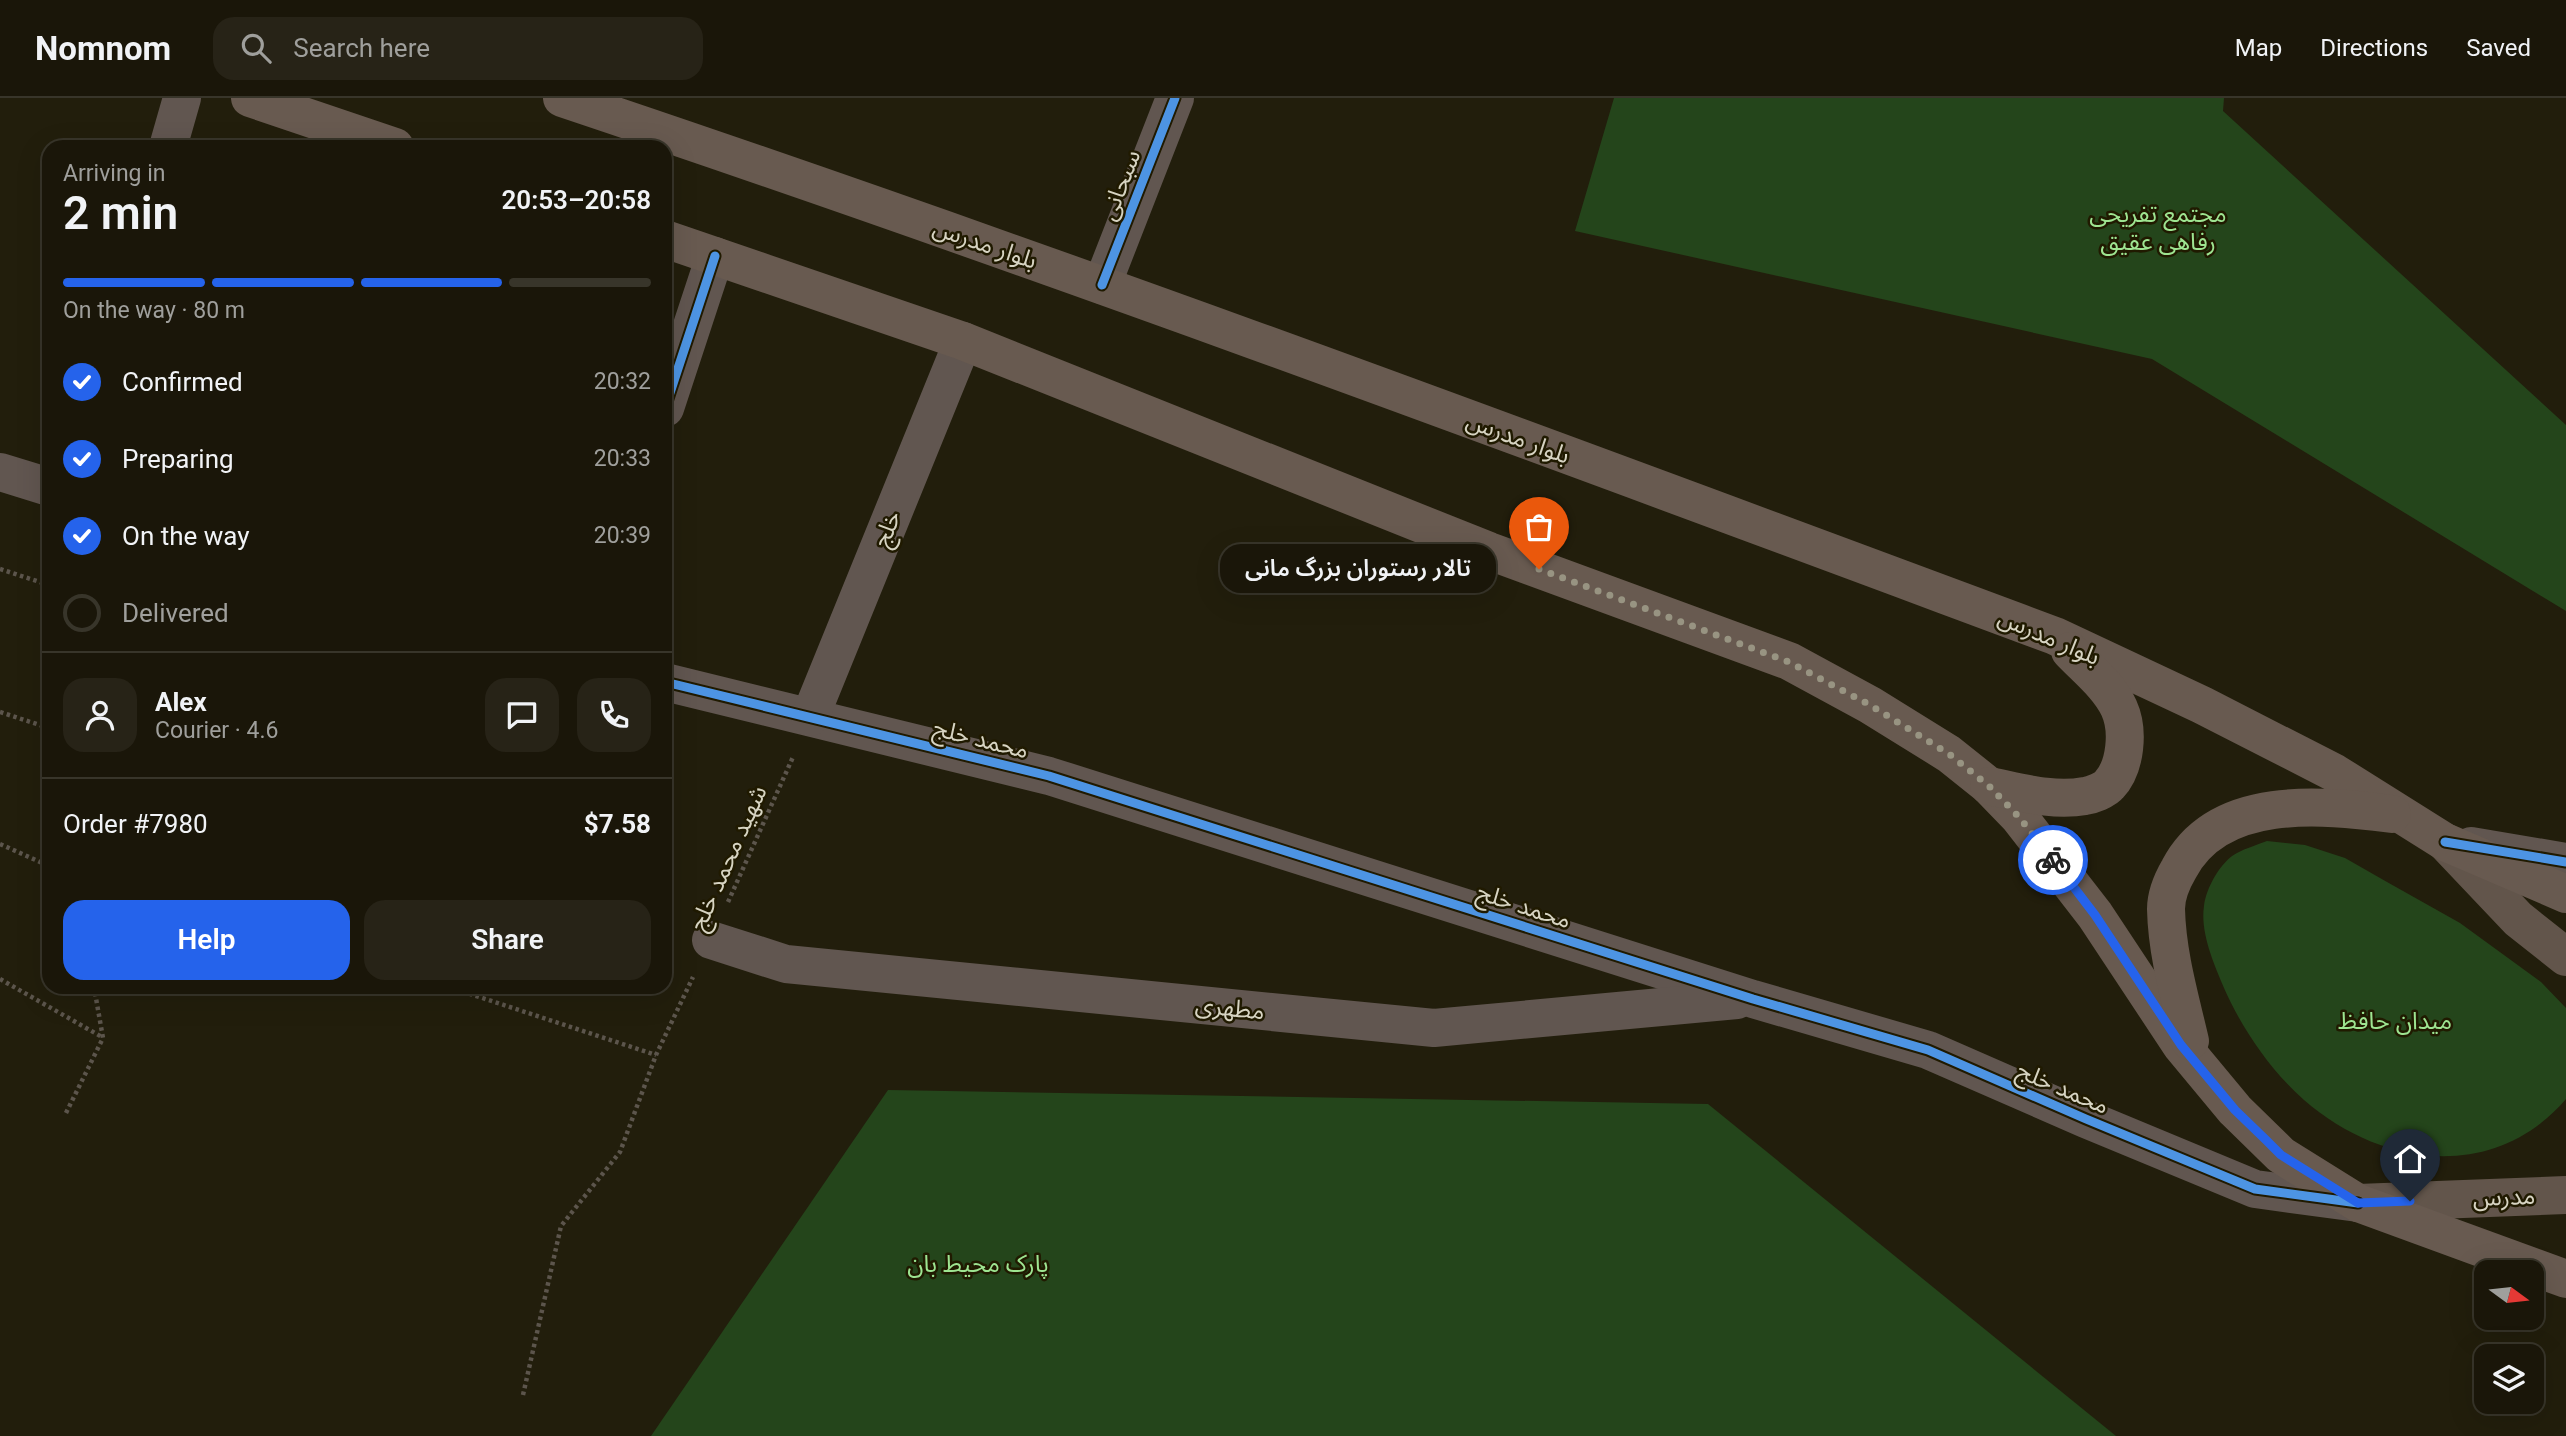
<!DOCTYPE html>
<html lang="en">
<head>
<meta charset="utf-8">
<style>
	:root { --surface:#1a1609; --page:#272317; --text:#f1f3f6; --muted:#9f9f9c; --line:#38352a; --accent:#2563eb }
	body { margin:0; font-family:Roboto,"Noto Sans Arabic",sans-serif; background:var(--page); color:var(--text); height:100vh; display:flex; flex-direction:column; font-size:26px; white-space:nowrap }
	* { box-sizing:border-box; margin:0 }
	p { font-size:23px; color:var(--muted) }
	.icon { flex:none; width:38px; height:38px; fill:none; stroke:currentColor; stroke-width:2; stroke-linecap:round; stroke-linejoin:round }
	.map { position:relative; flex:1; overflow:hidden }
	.panel { position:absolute; left:42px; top:42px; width:630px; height:854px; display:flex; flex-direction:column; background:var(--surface); border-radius:21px; box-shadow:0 7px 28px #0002,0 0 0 2px var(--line) }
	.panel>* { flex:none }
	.needle { width:46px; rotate:105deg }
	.controls { position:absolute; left:2474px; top:1162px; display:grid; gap:14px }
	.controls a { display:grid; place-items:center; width:70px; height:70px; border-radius:14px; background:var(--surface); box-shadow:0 7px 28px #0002,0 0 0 2px var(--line); font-size:35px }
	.pin { position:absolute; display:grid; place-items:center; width:60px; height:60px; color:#fff; margin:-72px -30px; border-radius:50% 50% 50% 0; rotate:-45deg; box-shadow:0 0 7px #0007 }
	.pin .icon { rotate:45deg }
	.courier { position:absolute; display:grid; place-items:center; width:70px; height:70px; margin:-35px; border:5px solid #2563eb; border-radius:50%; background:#fff; color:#222; box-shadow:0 2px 9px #0007 }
	.bubble { position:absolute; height:49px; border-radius:21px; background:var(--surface); box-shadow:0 7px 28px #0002,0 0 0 2px var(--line); font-size:23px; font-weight:600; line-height:49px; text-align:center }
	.summary em { font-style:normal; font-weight:600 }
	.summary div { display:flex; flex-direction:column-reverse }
	.summary { display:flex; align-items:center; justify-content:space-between; height:119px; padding:0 21px }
	h1 { font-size:46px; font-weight:600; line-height:52px }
	.bar { display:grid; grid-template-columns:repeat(4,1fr); gap:10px 7px; align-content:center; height:84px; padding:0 21px }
	.bar i { height:9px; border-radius:5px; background:var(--line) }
	.bar .selected { background:var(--accent) }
	.bar p { grid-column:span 4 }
	.line { display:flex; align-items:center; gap:18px; padding:0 21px; border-top:2px solid var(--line) }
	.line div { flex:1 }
	.round { display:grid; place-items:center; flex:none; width:74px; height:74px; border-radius:21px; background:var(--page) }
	ol { padding:0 21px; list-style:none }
	li { display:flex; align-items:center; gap:21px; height:77px }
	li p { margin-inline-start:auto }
	li .icon { padding:7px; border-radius:50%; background:var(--accent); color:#fff; stroke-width:4 }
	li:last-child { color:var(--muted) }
	li i { width:38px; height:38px; border:4px solid var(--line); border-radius:50% }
	.primary-button { display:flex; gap:14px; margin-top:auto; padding:14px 21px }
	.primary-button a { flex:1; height:80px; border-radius:21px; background:var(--accent); color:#fff; font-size:28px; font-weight:600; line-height:80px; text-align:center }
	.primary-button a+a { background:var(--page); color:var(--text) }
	header { display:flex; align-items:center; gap:42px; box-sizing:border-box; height:98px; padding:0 35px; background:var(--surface); border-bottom:2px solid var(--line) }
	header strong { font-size:33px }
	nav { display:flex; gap:38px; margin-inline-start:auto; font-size:24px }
	.search { width:490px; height:63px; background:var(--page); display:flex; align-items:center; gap:18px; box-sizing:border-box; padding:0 24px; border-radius:21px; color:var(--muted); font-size:26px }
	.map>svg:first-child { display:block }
</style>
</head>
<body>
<header>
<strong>Nomnom</strong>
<div class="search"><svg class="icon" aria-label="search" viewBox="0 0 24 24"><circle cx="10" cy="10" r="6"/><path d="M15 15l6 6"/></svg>Search here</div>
<nav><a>Map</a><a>Directions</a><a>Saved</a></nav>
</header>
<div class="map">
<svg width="2566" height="1338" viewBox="0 0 2566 1338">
	<rect width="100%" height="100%" fill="#221e0c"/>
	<g fill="#24451b">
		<polygon points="1614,0 2224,0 2223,13 2566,327 2566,513 2152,261 1575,133"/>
		<path d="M2267,743l38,4 40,13 42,24 73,41 81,59 25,26v91c-71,83 -184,69 -262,1 -33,-29 -62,-71 -80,-112 -10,-24 -24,-55 -20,-82 2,-18 17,-45 33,-53 9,-5 20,-8 30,-12z"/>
		<polygon points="888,992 1708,1006 2116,1338 651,1338"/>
	</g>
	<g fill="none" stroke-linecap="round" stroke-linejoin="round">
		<g stroke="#5c554c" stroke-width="4.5" stroke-dasharray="3.5 3.5" stroke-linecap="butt">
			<polyline points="0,471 49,487"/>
			<polyline points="0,614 49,630"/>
			<polyline points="0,746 49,768"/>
			<polyline points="728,804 793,659"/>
			<polyline points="0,881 102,939"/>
			<polyline points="449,889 656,957"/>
			<polyline points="66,1015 103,940 94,889"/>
			<polyline points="523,1297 561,1128 620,1054 656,957 693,879"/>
		</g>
		<g stroke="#615650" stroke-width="38">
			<polyline points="168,49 182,0"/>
			<polyline points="1102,187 1175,0"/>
			<polyline points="665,310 715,158"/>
			<polyline points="0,374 49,389"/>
			<polyline points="665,584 1049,678 1753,901 1928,952 2086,1021 2255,1091 2358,1105"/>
			<polyline points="810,619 963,243"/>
			<polyline points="2471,748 2566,764"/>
			<polyline points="711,842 786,866 1434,930 1737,902"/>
		</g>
		<g stroke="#62554b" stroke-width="38">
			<polyline points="2445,744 2518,821 2566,859"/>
			<polyline points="2358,1105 2566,1097"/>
		</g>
		<g stroke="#685a50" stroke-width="38">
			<polyline points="250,0 395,49"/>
			<path d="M562,0c502,168 998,354 1493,538l147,69 133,68 110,69 121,52"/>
			<polyline points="665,141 963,243 1489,453 1789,563 1870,607 1949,656 1989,688 2019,719 2095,817 2181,947 2235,1012 2281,1057 2358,1105 2566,1181"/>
			<path d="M1989,688c31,6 64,16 96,10 7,-1 20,-6 24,-11 17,-18 20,-55 10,-77 -10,-22 -33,-40 -49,-57"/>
			<path d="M2190,943c-10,-43 -23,-87 -24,-132 0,-13 6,-28 13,-40 39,-75 142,-64 213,-55"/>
		</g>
		<defs>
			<g id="cycleway">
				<polyline points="1102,187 1175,0"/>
				<polyline points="665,310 715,158"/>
				<polyline points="665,584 1049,678 1753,901 1928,952 2086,1021 2255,1091 2358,1105"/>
				<polyline points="2445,744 2566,764"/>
			</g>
		</defs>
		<use href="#cycleway" stroke="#201a00" stroke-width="13"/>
		<use href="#cycleway" stroke="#4d94e3" stroke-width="9"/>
	</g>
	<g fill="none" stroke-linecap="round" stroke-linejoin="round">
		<polyline stroke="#989482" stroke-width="7" stroke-dasharray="0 12.6" points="1539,471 1789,564 1870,607 1949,656 1989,688 2019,719 2053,762"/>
		<polyline stroke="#2563eb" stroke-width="9" points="2053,762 2095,817 2181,947 2235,1012 2266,1042 2281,1057 2358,1105 2410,1103"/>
	</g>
	<g text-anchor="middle" stroke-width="5" stroke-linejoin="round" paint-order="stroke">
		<g font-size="24" fill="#d7d4c2" stroke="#201a00">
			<text transform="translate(1120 87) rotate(-69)" y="8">سبحانی</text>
			<text transform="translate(985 146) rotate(19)" y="8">بلوار مدرس</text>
			<text transform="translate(1518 340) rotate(20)" y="8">بلوار مدرس</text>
			<text transform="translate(887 431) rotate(-68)" y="8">خلج</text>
			<text transform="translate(2049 539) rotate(23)" y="8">بلوار مدرس</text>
			<text transform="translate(981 641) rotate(14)" y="8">محمد خلج</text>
			<text transform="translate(728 760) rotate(-66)" y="8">شهید محمد خلج</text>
			<text transform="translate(1524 808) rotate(18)" y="8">محمد خلج</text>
			<text transform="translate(1230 910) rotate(6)" y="8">مطهری</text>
			<text transform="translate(2063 990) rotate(23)" y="8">محمد خلج</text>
			<text transform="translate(2504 1099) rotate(-2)" y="8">مدرس</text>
		</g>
		<g font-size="24" fill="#9ee591" stroke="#201a00">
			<text x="2158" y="124">مجتمع تفریحی<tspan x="2158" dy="28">رفاهی عقیق</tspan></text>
			<text x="2395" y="931">میدان حافظ</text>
			<text x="978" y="1174">پارک محیط بان</text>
		</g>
	</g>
</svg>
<div class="controls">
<a><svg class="needle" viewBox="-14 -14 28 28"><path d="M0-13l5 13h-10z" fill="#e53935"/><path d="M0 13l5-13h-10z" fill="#9f9f9c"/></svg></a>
<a><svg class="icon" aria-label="layers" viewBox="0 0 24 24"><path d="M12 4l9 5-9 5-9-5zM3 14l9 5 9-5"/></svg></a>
</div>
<div class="pin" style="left:1539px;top:471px;background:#ea580c"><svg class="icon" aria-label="bag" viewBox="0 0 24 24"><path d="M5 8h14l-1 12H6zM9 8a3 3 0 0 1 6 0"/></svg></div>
<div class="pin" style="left:2410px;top:1103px;background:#1f2937"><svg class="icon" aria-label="home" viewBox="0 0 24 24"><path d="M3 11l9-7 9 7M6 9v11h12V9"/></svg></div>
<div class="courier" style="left:2053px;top:762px"><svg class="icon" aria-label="bike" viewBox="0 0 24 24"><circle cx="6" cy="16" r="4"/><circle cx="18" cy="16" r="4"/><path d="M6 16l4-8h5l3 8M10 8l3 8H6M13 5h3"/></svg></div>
<div class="bubble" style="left:1220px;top:446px;width:276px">تالار رستوران بزرگ مانی</div>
<section class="panel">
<div class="summary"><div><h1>2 min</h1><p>Arriving in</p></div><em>20:53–20:58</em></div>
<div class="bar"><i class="selected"></i><i class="selected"></i><i class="selected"></i><i></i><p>On the way · 80 m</p></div>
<ol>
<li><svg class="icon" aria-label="check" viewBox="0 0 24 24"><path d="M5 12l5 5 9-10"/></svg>Confirmed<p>20:32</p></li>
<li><svg class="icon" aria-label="check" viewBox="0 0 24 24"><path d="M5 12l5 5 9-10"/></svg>Preparing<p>20:33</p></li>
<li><svg class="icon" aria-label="check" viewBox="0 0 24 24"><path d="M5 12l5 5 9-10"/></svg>On the way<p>20:39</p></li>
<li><i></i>Delivered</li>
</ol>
<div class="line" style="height:126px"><a class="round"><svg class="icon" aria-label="person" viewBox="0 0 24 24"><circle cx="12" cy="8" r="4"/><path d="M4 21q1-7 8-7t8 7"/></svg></a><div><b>Alex</b><p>Courier · 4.6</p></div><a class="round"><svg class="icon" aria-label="chat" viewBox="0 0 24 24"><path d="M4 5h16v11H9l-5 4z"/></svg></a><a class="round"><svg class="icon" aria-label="phone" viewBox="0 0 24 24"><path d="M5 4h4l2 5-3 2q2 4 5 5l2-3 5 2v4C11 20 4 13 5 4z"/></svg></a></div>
<div class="line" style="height:91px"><div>Order #7980</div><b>$7.58</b></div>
<div class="primary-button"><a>Help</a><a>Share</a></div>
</section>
</div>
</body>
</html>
